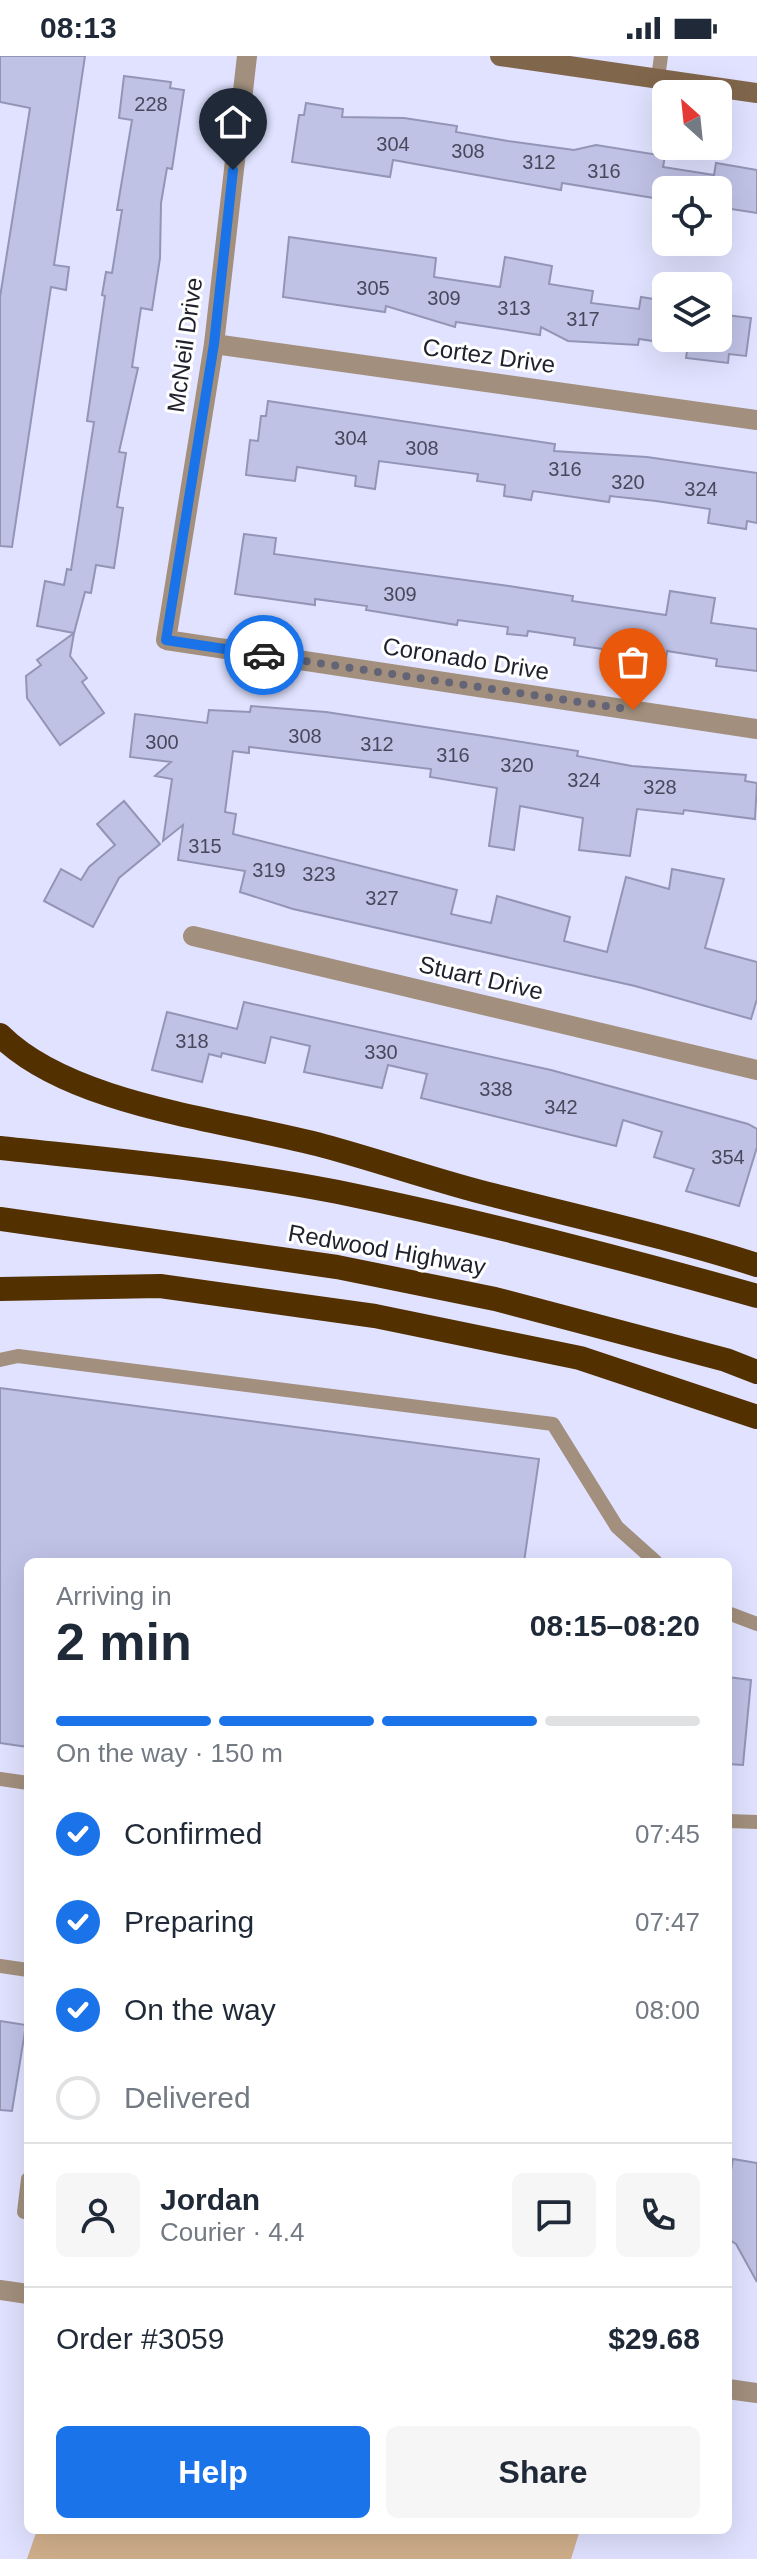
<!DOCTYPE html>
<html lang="en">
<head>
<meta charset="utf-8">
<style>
	:root { --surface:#fff; --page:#f6f6f7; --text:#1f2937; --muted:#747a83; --line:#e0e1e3; --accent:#1a73e8 }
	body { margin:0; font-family:Arial,sans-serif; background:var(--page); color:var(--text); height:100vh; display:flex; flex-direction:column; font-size:30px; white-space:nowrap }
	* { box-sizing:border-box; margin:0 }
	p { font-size:26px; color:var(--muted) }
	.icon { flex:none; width:44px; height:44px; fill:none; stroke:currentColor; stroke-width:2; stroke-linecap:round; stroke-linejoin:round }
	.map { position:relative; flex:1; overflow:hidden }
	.side { position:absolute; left:24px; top:1502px; width:708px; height:976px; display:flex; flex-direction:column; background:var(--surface); border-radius:12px; box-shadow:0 8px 32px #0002 }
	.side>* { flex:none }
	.needle { width:52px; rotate:333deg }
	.tools { position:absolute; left:652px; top:24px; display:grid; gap:16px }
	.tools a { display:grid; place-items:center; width:80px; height:80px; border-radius:12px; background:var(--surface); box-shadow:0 8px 32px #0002; font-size:40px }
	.pin { position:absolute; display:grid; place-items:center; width:68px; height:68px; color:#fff; margin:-82px -34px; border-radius:50% 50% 50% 0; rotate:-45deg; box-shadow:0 0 8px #0007 }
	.pin .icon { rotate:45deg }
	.courier { position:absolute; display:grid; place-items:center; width:80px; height:80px; margin:-40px; border:6px solid #1a73e8; border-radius:50%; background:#fff; color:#222; box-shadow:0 2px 10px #0007 }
	.head em { font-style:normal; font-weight:800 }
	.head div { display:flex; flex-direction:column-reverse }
	.head { display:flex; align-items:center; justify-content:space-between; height:136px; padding:0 32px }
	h1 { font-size:52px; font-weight:800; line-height:60px }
	.bar { display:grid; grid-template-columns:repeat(4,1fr); gap:12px 8px; align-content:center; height:96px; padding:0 32px }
	.bar i { height:10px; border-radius:6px; background:var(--line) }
	.bar .selected { background:var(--accent) }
	.bar p { grid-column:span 4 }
	.line { display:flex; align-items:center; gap:20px; padding:0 32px; border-top:2px solid var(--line) }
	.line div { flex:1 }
	.round { display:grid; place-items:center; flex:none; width:84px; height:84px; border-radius:12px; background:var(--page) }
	ol { padding:0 32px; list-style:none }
	li { display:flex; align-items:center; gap:24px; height:88px }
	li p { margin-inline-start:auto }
	li .icon { padding:8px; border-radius:50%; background:var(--accent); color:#fff; stroke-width:4 }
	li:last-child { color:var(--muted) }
	li i { width:44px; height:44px; border:4px solid var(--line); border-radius:50% }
	.cta { display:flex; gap:16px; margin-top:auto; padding:16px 32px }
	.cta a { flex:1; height:92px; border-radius:12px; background:var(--accent); color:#fff; font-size:32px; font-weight:800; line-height:92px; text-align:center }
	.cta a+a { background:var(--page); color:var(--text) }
	.status { display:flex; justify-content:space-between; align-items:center; height:56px; padding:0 40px; background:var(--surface); direction:ltr }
	.status svg { height:22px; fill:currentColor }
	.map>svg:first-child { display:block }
</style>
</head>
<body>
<div class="status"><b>08:13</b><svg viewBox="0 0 49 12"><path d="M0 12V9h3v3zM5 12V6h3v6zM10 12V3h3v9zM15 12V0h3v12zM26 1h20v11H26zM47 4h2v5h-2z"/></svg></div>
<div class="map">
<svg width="757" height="2503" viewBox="0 0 757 2503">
	<rect width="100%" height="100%" fill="#e0e2ff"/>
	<polygon fill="#d1af8c" points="37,2474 580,2474 571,2503 27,2503"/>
	<g fill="#bfc2e5" stroke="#9295b6" stroke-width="2">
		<polygon points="0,0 85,0 54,209 69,211 66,234 51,231 12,491 0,490 0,241 30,52 0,46"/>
		<polygon points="124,20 171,26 170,32 184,34 172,113 167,112 161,147 160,202 152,254 141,252 132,311 138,312 119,396 126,397 117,451 123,452 114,512 96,509 91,537 85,536 74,577 37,570 45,525 64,529 67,513 71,514 94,366 87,365 105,240 102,239 106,216 112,217 122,154 117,154 132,64 119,62"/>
		<polygon points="306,47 343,53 342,61 404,62 457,70 456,76 508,85 574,94 596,89 665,100 663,111 714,119 716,107 757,114 757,157 718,151 718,134 666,134 666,144 562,127 561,134 393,104 390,121 292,106 299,59 304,59"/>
		<polygon points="289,181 436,202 434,221 500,231 505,201 552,210 549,228 593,235 591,247 639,253 641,241 666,245 666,287 639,283 638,289 568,285 541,271 540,279 456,266 455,271 386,250 385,256 283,241"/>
		<polygon points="718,258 751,262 746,300 729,298 728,307 686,302 689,282 718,282"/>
		<polygon points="268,345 555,388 554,395 647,401 757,417 757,467 747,465 746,473 708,467 710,453 656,445 610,440 609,446 533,435 531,444 504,440 505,429 477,425 478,418 379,405 375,433 355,430 356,420 297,411 295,425 246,419 250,384 258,385 261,360 266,360"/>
		<polygon points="244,478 276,482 274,498 509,530 573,540 572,545 666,559 670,535 715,542 711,567 757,573 757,615 716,610 717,603 667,595 666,602 574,589 575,582 528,575 527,580 507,578 508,571 458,564 457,569 366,554 367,550 315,543 315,549 235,538"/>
		<polygon points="74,577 70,600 87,622 82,626 104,657 60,689 27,642 26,620 41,609 37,604"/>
		<polygon points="251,650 326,656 491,681 578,695 577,700 632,710 746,719 745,725 757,727 755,763 684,754 683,758 637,753 630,800 579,794 583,762 520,750 514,794 489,790 497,732 430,721 431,713 249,691 249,697 233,695 225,756 236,758 233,778 457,834 451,858 491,867 497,840 570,861 564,885 607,896 626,821 669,833 672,813 724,823 705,892 757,906 757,943 751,963 635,930 293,853 240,836 245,815 178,804 183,769 163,785 172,723 155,720 171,706 130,701 135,658 207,667 209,654 250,656"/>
		<polygon points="124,745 160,788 119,822 93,871 44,845 61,813 81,824 89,811 115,789 97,768"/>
		<polygon points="244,946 551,1014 748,1068 757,1073 757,1091 739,1150 686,1135 694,1113 654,1101 662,1076 623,1064 616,1090 421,1042 427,1018 388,1009 382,1032 304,1016 310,990 271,981 265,1007 222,997 221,1001 209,998 202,1026 152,1014 167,956 237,973"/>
		<polygon points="0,1332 539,1403 524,1506 28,1506 28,1691 0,1687"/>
		<polygon points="728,1621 751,1624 743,1709 728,1708"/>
		<polygon points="0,1965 26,1969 12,2055 0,2054"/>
		<polygon points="733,2103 757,2107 757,2226 736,2188 728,2183 728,2131"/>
	</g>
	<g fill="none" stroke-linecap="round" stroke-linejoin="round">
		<g stroke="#a28f7d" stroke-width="14">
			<polyline points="658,22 661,0"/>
			<polyline points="0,1304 18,1300 553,1368 617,1471 656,1506"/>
			<polyline points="728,1557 757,1568"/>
			<polyline points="0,1723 28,1727"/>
			<polyline points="728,1765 757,1766"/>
			<polyline points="0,1910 28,1914"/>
			<polyline points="24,2156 28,2123"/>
		</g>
		<g stroke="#a28f7d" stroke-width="20">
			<polyline points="247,0 214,288 166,584 757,673"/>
			<polyline points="214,288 757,364"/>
			<polyline points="193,880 757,1014"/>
			<polyline points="0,2234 28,2238"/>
			<polyline points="728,2333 757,2337"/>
		</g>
		<polyline stroke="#80664b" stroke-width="20" points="500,0 757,37"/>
		<g stroke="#533000" stroke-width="24">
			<path d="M0,979c71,71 228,85 324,111 52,14 104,32 157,46 92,24 185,44 276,73"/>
			<path d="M0,1092c112,12 227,22 338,44 141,29 281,65 419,104"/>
			<polyline points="0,1163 337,1211 495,1243 726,1304 757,1316"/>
			<polyline points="0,1233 160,1230 375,1260 580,1302 757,1361"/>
		</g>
	</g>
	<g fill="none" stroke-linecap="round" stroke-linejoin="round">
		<polyline stroke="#636476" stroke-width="8" stroke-dasharray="0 14.4" points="264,599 633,654"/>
		<polyline stroke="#1a73e8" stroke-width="10" points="233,114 214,288 166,584 264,599"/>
	</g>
	<g text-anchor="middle" stroke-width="6" stroke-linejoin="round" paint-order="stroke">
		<g font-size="20" fill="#47485b">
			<text x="151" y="55">228</text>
			<text x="393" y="95">304</text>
			<text x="468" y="102">308</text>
			<text x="539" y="113">312</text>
			<text x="604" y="122">316</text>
			<text x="373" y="239">305</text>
			<text x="444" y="249">309</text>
			<text x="514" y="259">313</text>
			<text x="583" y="270">317</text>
			<text x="351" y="389">304</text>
			<text x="422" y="399">308</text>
			<text x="565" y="420">316</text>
			<text x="628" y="433">320</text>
			<text x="701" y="440">324</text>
			<text x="400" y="545">309</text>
			<text x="305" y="687">308</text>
			<text x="162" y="693">300</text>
			<text x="377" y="695">312</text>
			<text x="453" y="706">316</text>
			<text x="517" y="716">320</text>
			<text x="584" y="731">324</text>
			<text x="660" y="738">328</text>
			<text x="205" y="797">315</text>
			<text x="269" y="821">319</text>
			<text x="319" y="825">323</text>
			<text x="382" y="849">327</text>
			<text x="192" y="992">318</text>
			<text x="381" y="1003">330</text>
			<text x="496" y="1040">338</text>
			<text x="561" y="1058">342</text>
			<text x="728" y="1108">354</text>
		</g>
		<g font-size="24" fill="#1f202d" stroke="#fff">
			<text transform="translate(185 289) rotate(-82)" y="8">McNeil Drive</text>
			<text transform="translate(489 300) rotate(8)" y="8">Cortez Drive</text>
			<text transform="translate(466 603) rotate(9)" y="8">Coronado Drive</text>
			<text transform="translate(481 922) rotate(13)" y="8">Stuart Drive</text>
			<text transform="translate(387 1194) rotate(10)" y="8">Redwood Highway</text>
		</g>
	</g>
</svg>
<div class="tools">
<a><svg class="needle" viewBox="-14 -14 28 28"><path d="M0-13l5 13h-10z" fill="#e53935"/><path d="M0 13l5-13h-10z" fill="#747a83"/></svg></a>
<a><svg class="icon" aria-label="locate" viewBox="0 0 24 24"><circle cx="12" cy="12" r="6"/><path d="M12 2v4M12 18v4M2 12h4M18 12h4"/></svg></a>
<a><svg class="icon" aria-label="layers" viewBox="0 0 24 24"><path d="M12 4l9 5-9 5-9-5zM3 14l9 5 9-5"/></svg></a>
</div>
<div class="pin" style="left:633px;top:654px;background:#ea580c"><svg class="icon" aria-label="bag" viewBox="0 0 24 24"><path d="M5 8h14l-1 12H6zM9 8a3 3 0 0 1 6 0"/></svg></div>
<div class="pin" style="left:233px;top:114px;background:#1f2937"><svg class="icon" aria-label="home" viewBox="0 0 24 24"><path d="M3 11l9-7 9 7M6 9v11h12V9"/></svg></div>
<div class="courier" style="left:264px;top:599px"><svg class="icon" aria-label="car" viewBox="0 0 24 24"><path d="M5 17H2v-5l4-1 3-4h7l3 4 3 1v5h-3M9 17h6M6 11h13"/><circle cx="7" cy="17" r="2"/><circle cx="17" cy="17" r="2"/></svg></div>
<section class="side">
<div class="head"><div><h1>2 min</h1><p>Arriving in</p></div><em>08:15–08:20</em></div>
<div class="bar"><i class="selected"></i><i class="selected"></i><i class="selected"></i><i></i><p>On the way · 150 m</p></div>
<ol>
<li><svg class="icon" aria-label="check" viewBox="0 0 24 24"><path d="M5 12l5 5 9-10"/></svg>Confirmed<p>07:45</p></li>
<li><svg class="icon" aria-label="check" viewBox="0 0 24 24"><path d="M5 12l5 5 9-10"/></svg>Preparing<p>07:47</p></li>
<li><svg class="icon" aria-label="check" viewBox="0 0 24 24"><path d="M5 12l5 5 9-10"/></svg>On the way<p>08:00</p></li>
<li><i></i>Delivered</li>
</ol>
<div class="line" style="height:144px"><a class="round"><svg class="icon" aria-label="person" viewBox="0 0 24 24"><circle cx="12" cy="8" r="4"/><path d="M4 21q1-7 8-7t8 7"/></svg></a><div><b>Jordan</b><p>Courier · 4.4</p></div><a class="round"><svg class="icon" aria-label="chat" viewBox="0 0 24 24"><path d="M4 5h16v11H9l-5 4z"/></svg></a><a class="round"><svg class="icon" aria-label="phone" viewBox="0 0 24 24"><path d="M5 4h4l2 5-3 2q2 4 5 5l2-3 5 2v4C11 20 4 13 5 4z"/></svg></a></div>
<div class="line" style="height:104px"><div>Order #3059</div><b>$29.68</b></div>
<div class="cta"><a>Help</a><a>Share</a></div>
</section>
</div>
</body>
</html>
